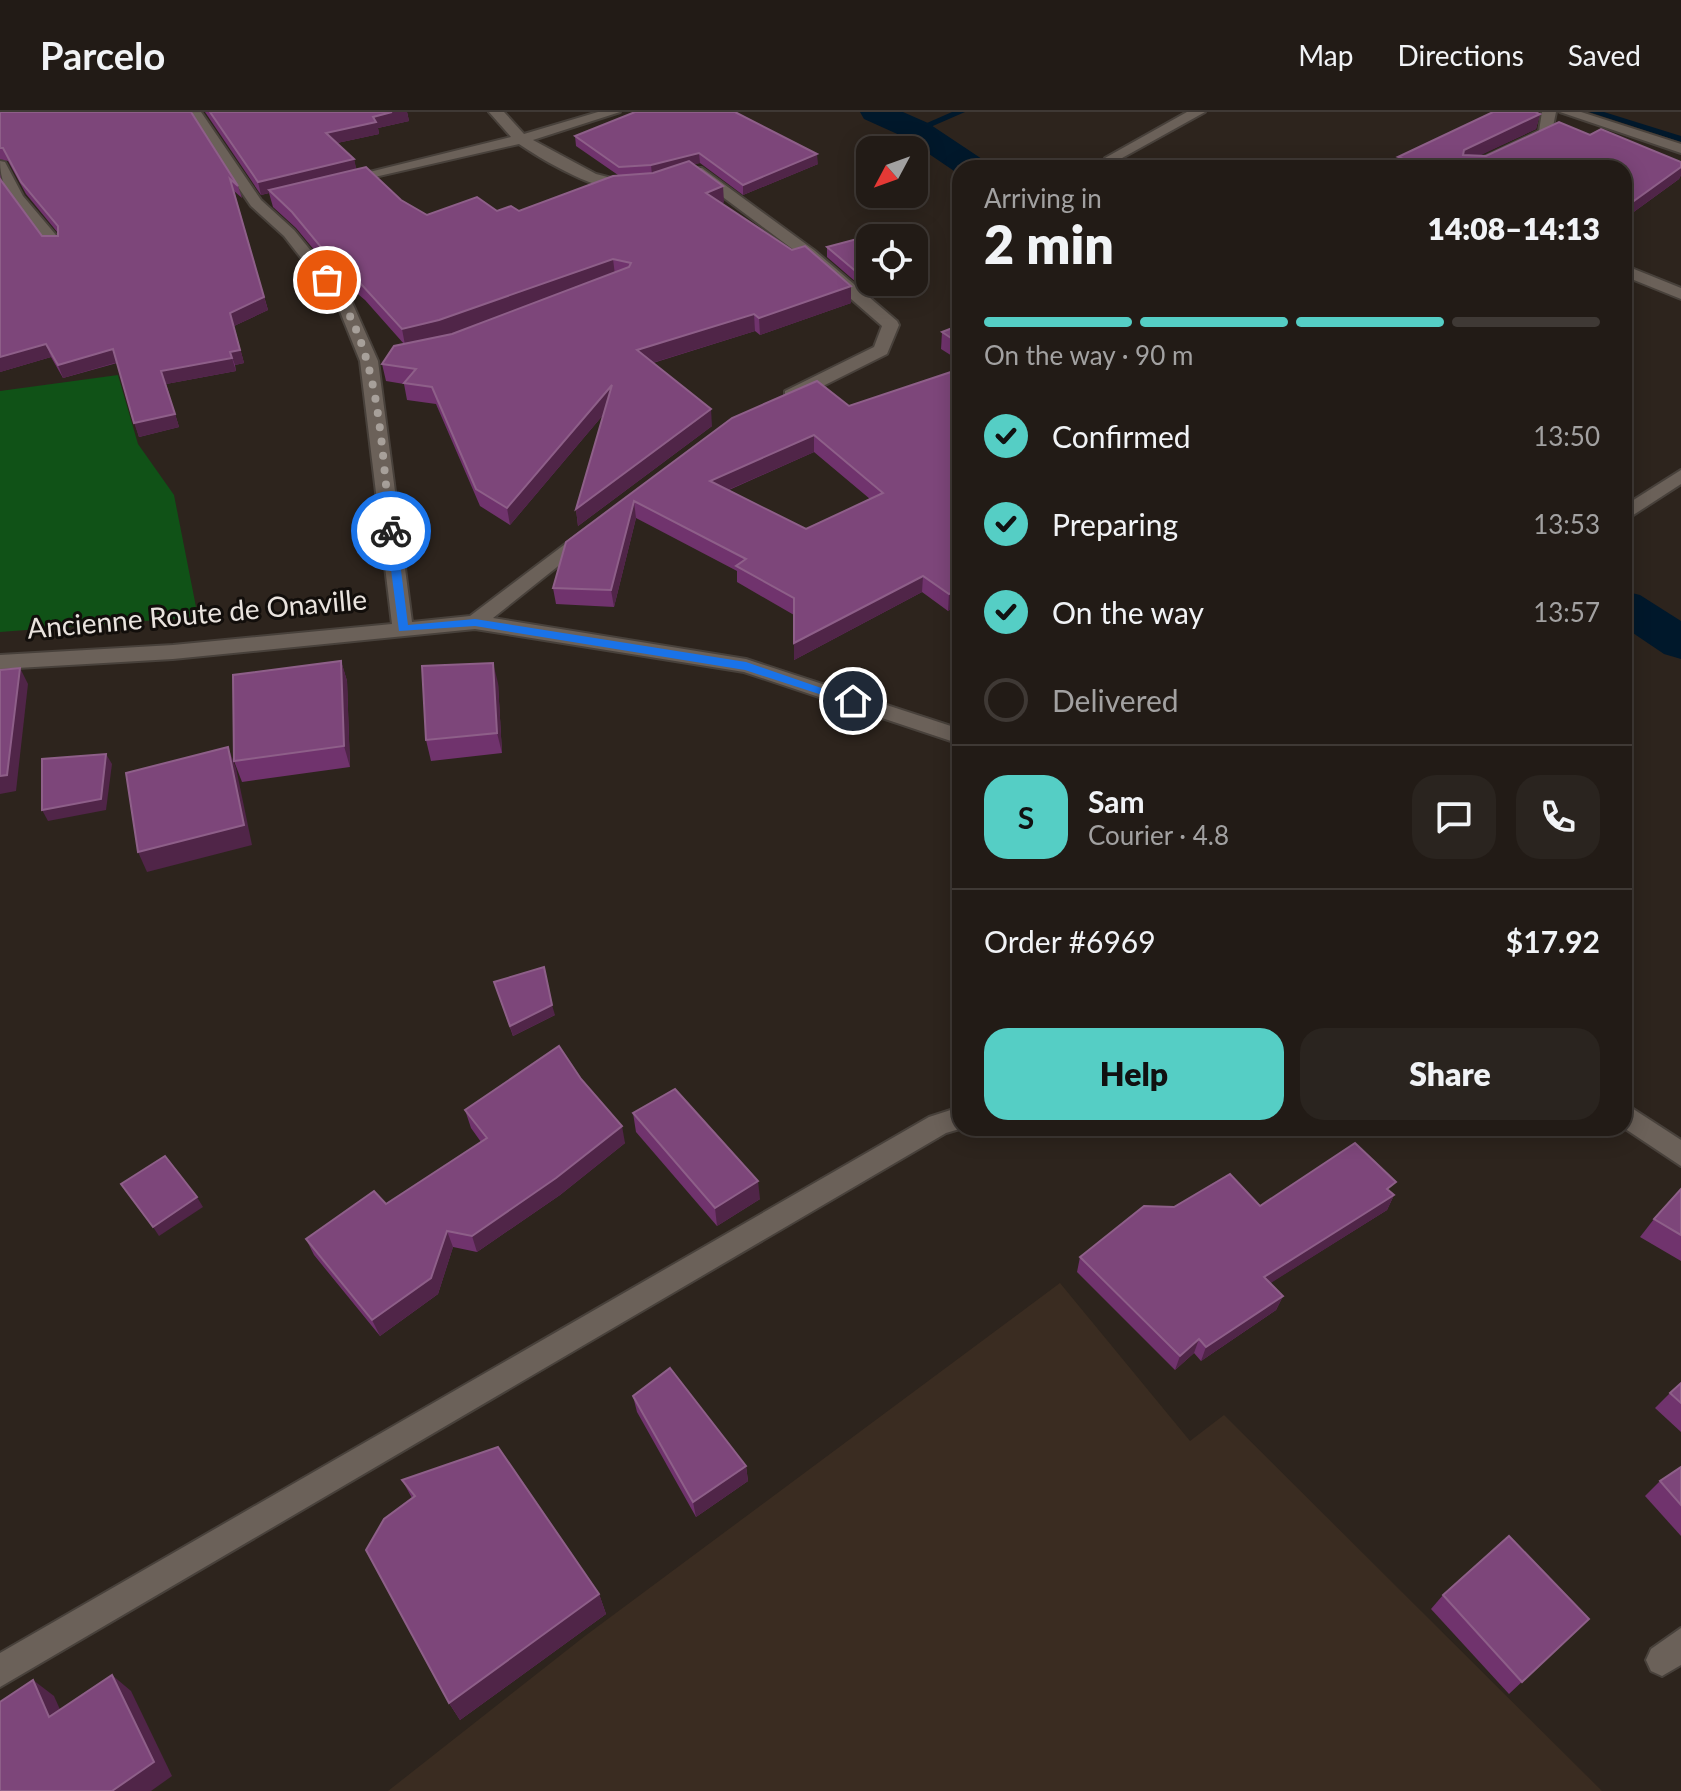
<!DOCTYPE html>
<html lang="en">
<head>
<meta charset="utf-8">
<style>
	:root { --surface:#221b16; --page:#2a241f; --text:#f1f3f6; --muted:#a2a1a1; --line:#3f3935; --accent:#55cec5 }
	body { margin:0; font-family:Lato,sans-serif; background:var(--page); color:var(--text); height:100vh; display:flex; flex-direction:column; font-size:30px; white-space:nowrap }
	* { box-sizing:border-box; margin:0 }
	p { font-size:26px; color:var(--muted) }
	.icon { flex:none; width:44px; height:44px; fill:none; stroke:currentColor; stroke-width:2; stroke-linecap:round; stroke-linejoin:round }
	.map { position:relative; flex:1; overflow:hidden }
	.panel { position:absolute; left:952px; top:48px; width:680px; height:976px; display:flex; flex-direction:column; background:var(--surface); border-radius:24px; box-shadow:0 4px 20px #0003,0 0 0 2px var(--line) }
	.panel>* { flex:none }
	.needle { width:52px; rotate:229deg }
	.tools { position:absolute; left:856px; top:24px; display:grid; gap:16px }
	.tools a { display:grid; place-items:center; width:72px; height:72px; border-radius:16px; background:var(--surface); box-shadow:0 4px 20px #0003,0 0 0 2px var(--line); font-size:40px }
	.pin { position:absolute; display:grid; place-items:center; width:68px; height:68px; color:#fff; margin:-34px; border:4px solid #fff; border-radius:50%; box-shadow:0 2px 8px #0007 }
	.courier { position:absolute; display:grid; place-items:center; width:80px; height:80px; margin:-40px; border:6px solid #1a73e8; border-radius:50%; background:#fff; color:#222; box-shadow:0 2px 10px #0007 }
	.headline em { font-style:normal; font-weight:800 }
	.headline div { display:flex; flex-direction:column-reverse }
	.headline { display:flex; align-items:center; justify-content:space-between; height:136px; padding:0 32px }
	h1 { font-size:52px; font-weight:800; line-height:60px }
	.bar { display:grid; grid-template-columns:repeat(4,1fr); gap:12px 8px; align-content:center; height:96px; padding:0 32px }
	.bar i { height:10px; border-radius:6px; background:var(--line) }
	.bar .on { background:var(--accent) }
	.bar p { grid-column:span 4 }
	.line { display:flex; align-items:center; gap:20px; padding:0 32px; border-top:2px solid var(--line) }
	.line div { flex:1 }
	.round { display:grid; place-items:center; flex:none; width:84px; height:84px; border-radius:24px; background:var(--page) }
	ol { padding:0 32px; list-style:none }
	li { display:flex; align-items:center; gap:24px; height:88px }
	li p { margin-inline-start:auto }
	li .icon { padding:8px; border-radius:50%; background:var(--accent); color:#111; stroke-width:4 }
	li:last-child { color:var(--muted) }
	li i { width:44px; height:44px; border:4px solid var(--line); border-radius:50% }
	.action { display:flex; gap:16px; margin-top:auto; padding:16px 32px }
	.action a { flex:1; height:92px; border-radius:24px; background:var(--accent); color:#111; font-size:32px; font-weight:800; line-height:92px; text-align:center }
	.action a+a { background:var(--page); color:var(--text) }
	header { display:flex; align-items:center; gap:48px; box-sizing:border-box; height:112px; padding:0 40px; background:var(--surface); border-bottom:2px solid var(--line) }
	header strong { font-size:38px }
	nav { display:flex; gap:44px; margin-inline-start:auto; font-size:28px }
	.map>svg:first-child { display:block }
</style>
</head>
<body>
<header>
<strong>Parcelo</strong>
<nav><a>Map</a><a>Directions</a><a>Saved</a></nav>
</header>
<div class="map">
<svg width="1681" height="1679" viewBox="0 0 1681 1679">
	<rect width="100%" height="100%" fill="#2d241d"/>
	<polygon fill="#3a2c21" points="1060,1171 1190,1329 1224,1303 1602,1679 388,1679 585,1524"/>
	<polygon fill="#105217" points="118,263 138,332 174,383 198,505 0,520 0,279"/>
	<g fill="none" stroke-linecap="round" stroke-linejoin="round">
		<g fill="#00182b" fill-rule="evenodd">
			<polygon points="952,0 965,0 919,20 911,18"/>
			<polygon points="1589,0 1604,0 1681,24 1681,30"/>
		</g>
		<g fill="#00182b" fill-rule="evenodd">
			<polygon points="860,0 903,0 928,11 985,49 990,56 960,56 960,63 904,25 864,7"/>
			<polygon points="1624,479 1640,483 1681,509 1681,547 1664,542 1624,515"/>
		</g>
		<defs>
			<g id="minor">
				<polygon points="187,0 201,0 261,88 294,118 351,188 378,249 412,510 470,504 589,414 596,416 596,424 493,506 746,547 960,617 960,632 744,560 475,517 173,547 0,557 0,543 173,533 392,512 360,249 337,192 284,124 251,94"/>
				<path d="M489,0h15l20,22 74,-22h22l-87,28 63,34 43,11c-23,20 -98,-26 -120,-41l-175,40 -7,-4 174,-43z"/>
				<polygon points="1187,0 1205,0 1122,46 1134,56 1117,56 1105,46"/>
				<polygon points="1542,0 1556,0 1551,24 1480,56 1461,56 1539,19"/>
				<polygon points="1560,0 1581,0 1681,32 1681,41"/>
				<path d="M0,49l5,1 18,34 38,45v6h-12c-22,-27 -49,-50 -49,-86z"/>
				<polygon points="692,56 702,56 814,138 897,209 899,213 887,242 797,287 785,287 785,279 874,235 882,214 802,144 692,62"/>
				<polygon points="1624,153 1681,176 1681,187 1624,164"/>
				<polygon points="1681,358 1681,372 1624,409 1624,394"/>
				<polygon points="1624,991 1681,1028 1681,1054 1624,1016"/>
				<polygon points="960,995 963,1016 946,1021 0,1575 0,1541 929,1005"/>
				<polygon points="1681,1516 1681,1553 1662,1564 1651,1559 1646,1548 1651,1537"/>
			</g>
		</defs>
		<use href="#minor" stroke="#48413b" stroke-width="4"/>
		<use href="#minor" fill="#6b6159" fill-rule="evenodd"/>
	</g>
	<g fill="#70336d" fill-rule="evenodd">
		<polygon points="0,0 191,0 238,74 242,86 234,79 268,198 234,214 244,251 235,253 236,259 166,272 179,315 139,325 117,251 63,266 51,245 0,260 0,62 1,68 42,124 58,124 58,121 26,82 8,49 0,47"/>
		<polygon points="205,0 407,0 409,9 378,16 379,22 337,31 354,47 356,58 401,88 427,103 497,99 519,99 618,63 576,34 575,24 818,52 743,83 700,51 693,52 724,90 721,92 851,191 760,223 755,219 653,251 712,314 578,414 576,397 603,303 510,413 480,394 436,292 407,288 404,272 386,269 382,252 404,232 365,188 334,162 296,116 273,95 269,81 261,83"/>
		<polygon points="1493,0 1535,0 1540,2 1536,17 1480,43 1486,44 1559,10 1590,23 1601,17 1681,50 1681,63 1679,67 1624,107 1624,56 1395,56 1398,45"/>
		<polygon points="827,135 911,170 872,184 827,145"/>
		<polygon points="960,213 960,249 941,237 942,220"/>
		<path d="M960,257v238l-3,-2 -9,6 -26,-19 -128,68v-45l-57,-33v-11l-101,-53 -22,89 -58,-3 -3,-16 13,-46 166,-124 117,-12zM814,340l56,47 -64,30 -77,-39z"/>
		<polygon points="341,549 347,569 350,655 242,670 234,649"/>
		<polygon points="498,571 502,641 431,649 426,628"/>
		<polygon points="494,870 555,903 513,924"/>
		<polygon points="581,967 625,1031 560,1083 477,1140 453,1135 438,1182 380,1224 314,1143 306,1127 386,1092 481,1030 471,1016 465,998"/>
		<polygon points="633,1001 760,1087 717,1114 636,1020"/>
		<polygon points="1681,1077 1681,1149 1640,1125 1654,1107"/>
		<polygon points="1391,1080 1394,1083 1387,1098 1270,1171 1283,1184 1276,1198 1201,1249 1194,1241 1175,1258 1077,1160 1080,1145 1260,1094"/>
		<polygon points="1681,1271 1681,1320 1655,1296 1670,1281"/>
		<polygon points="633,1284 746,1354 748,1369 696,1405 637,1300"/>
		<polygon points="1681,1355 1681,1424 1645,1384 1660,1369"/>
		<polygon points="402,1368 599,1482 606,1502 460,1608 449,1591 412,1386"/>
		<polygon points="1443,1483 1589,1507 1509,1582 1431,1497"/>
	</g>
	<g fill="#502548">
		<polygon points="392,0 407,0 409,9 378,16 379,22 328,33 326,21 373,5"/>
		<polygon points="1540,2 1536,17 1460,53 1464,38"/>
		<polygon points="699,41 700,51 652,63 651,53"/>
		<polygon points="817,42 818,52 743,83 743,73"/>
		<polygon points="354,47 357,59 269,78 269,81 261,83 258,70"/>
		<polygon points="1681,55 1681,63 1679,67 1624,107 1624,96"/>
		<polygon points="723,74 724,90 707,98 706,81"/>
		<polygon points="613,147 615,163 442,225 405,233 402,217"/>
		<polygon points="925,155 925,165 914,169 914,159"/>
		<polygon points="882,170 911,170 872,184 872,173"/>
		<polygon points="851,174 851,191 760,223 759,206"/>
		<polygon points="264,185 268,198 234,214 244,251 235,253 230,240 230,201"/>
		<polygon points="754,202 755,219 639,255 637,238"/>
		<polygon points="46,232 51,245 0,260 0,245"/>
		<polygon points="113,237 118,250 63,266 58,253"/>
		<polygon points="232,246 236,259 166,272 179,315 139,325 134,311 161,259"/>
		<polygon points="612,273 614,290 510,413 507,396"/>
		<polygon points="711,297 712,314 578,414 576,397"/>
		<polygon points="814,323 814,340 712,385 710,369"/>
		<polygon points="634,389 636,406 614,495 611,478"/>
		<polygon points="923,464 922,480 794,548 794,531"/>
		<polygon points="958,477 957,493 948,499 949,482"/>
		<polygon points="341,549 347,569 350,655 344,634"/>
		<polygon points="493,551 498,571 502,641 497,621"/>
		<polygon points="20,556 28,572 16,679 0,682 0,664"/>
		<polygon points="228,635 236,656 252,733 147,760 138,740"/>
		<polygon points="106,642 112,652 106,698 48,709 42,698"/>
		<polygon points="552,893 555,903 513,924 510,914"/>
		<polygon points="622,1014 625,1031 560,1083 477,1140 472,1124"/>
		<polygon points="758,1069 760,1087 717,1114 715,1096"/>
		<polygon points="1394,1083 1387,1098 1258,1179 1264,1165"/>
		<polygon points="197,1085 203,1095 159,1124 153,1115"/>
		<polygon points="447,1119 453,1135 438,1182 380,1224 372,1208"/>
		<polygon points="1283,1184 1276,1198 1201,1249 1206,1235"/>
		<polygon points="1199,1227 1194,1241 1175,1258 1180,1244"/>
		<polygon points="746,1354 748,1369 696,1405 693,1390"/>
		<polygon points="599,1482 606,1502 460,1608 449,1591"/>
		<polygon points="112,1563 131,1579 172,1664 151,1679 112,1679"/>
		<polygon points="33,1568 54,1584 70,1620 49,1605"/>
	</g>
	<g fill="#7d467a" stroke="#8e5f89" stroke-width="2" fill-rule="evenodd">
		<polygon points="0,0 191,0 238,74 230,67 264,185 230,201 240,238 230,240 232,246 161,259 175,302 134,311 113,237 58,253 46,232 0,245 0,67 42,124 58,124 58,114 21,70 3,36 0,36"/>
		<polygon points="210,0 392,0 373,5 376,10 326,21 354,47 258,70"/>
		<polygon points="635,0 735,0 817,42 743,73 699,41 651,53 619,55 575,24"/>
		<polygon points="1493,0 1535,0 1540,2 1464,38 1463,43 1486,44 1559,10 1590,23 1601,17 1681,50 1681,55 1624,96 1624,56 1428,56 1398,45"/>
		<polygon points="689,49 723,74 706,81 792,138 805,134 851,174 759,206 754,202 637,238 711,297 576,397 612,273 507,396 476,377 432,275 404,271 416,257 382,252 394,234 452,222 629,155 631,151 613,147 439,208 402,217 361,172 330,146 292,100 269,78 366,55 401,88 427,103 477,85 497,99 511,94 519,99 613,64 653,61"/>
		<polygon points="887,119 894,126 870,126 870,170 882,170 872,173 827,135"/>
		<polygon points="914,144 925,155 914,159"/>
		<polygon points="960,213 960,232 942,220"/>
		<path d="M960,257v221l-2,-1 -9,5 -26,-18 -129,67v-45l-58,-32 10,-7 -112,-58 -23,89 -58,-2 13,-46 166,-124 85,-37 32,25zM814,323l69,58 -77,36 -96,-48z"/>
		<polygon points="341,549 344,634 234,649 233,563"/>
		<polygon points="493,551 497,621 426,628 422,554"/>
		<polygon points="20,556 7,663 0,664 0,558"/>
		<polygon points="228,635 244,713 138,740 126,661"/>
		<polygon points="106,642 101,687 42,698 42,647"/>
		<polygon points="544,855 552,893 510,914 494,870"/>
		<polygon points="559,934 581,967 622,1014 556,1066 472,1124 447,1119 431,1166 372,1208 306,1127 374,1079 386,1092 487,1026 465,998"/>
		<polygon points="675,977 758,1069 715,1096 633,1001"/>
		<polygon points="1355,1031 1396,1070 1387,1077 1394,1083 1264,1165 1283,1184 1206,1235 1199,1227 1180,1244 1080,1145 1144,1094 1174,1095 1230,1062 1260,1094"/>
		<polygon points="165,1044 197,1085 153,1115 121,1072"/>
		<polygon points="1681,1077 1681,1123 1654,1107"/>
		<polygon points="670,1256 746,1354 693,1390 633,1284"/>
		<polygon points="1681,1271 1681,1291 1670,1281"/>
		<polygon points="498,1335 599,1482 449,1591 366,1438 384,1407 415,1384 402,1368"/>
		<polygon points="1681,1355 1681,1393 1660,1369"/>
		<polygon points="1509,1424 1589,1507 1522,1570 1443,1483"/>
		<polygon points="112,1563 154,1650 112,1679 0,1679 0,1590 33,1568 49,1605"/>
	</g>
	<polygon fill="#1a73e8" points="391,415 396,419 408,513 475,507 746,550 859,589 853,593 745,558 475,514 399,519 386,419"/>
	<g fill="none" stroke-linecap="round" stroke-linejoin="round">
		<path stroke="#a7a09a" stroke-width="8" stroke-dasharray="0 14.4" d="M327,168c55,68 53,166 64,251"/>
	</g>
	<g text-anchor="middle" stroke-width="6" stroke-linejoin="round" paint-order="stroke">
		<g font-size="28" fill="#e9e3de" stroke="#120e0b">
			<text transform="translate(197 502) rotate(-5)" y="10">Ancienne Route de Onaville</text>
		</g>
	</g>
</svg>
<div class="tools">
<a><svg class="needle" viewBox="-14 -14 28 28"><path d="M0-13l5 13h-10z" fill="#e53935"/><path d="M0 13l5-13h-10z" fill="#a2a1a1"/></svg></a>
<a><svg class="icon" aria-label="locate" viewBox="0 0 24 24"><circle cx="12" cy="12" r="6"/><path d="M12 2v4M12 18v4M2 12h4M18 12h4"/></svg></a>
</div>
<div class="pin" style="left:327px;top:168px;background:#ea580c"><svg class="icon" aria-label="bag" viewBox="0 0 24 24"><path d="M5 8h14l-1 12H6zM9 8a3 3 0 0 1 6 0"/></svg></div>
<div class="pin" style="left:853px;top:589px;background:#1f2937"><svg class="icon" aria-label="home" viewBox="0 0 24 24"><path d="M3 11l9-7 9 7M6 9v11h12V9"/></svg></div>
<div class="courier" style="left:391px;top:419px"><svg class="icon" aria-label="bike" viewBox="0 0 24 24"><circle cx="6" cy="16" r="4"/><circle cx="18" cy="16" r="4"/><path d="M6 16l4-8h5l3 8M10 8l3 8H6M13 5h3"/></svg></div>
<section class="panel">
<div class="headline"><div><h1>2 min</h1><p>Arriving in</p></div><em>14:08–14:13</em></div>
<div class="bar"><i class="on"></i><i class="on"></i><i class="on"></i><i></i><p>On the way · 90 m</p></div>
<ol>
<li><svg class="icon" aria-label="check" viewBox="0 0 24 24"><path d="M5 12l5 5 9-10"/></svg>Confirmed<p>13:50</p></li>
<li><svg class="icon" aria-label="check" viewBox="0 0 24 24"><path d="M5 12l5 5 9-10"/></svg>Preparing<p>13:53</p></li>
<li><svg class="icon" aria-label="check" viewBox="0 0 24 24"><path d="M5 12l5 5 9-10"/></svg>On the way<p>13:57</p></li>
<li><i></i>Delivered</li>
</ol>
<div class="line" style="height:144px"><b class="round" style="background:var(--accent);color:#111">S</b><div><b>Sam</b><p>Courier · 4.8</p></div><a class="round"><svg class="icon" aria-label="chat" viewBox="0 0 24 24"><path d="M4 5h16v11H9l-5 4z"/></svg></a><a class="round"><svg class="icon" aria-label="phone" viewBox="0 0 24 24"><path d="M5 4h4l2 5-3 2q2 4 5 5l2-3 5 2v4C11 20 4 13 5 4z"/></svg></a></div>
<div class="line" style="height:104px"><div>Order #6969</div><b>$17.92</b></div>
<div class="action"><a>Help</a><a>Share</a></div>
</section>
</div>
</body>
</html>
